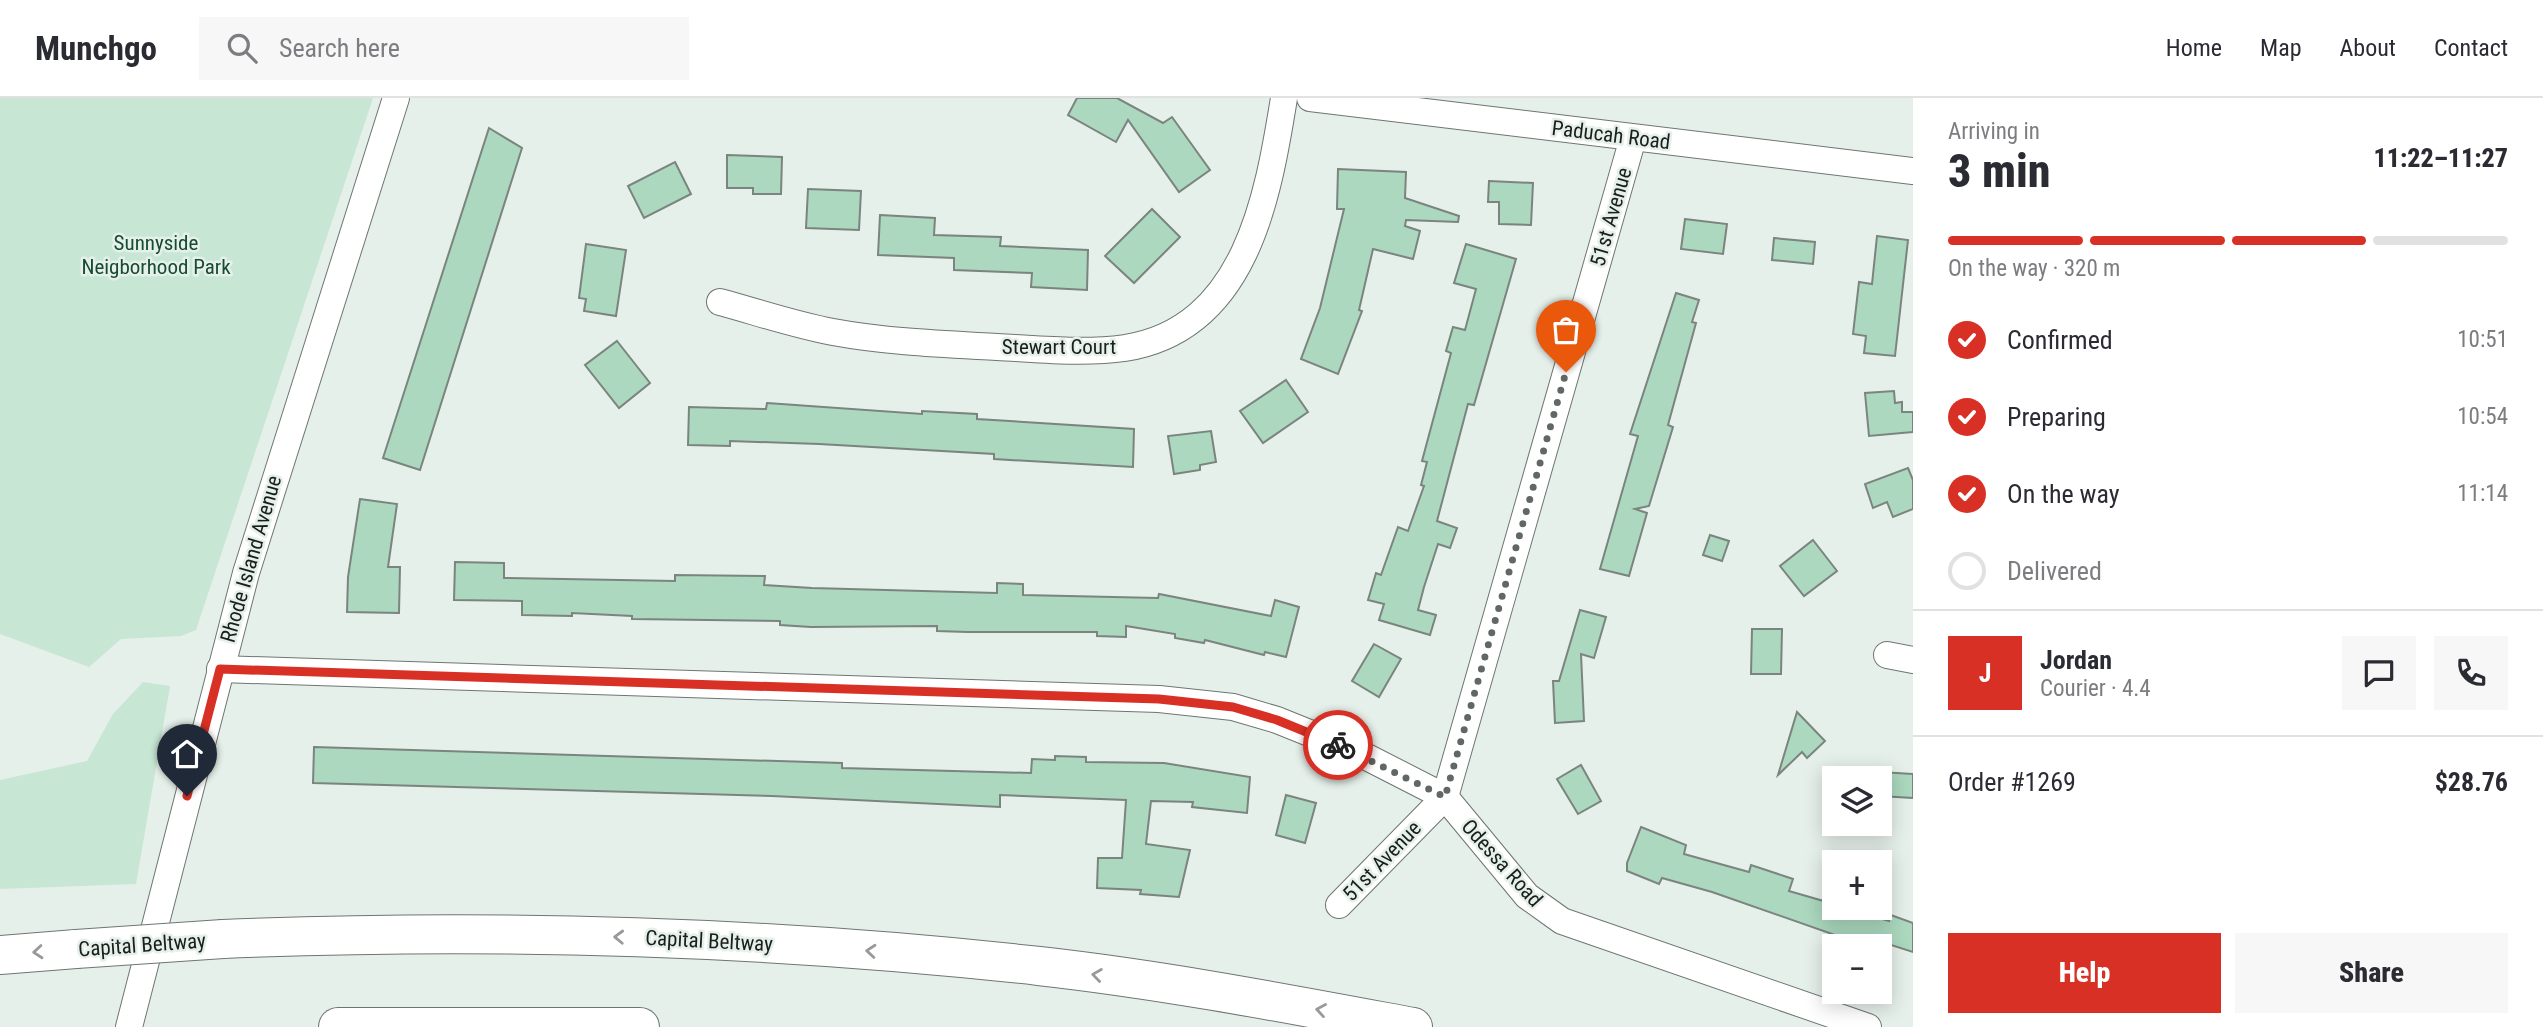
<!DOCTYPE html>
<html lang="en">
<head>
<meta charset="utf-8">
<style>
	:root { --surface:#fff; --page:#f7f7f7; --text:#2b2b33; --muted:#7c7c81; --line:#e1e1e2; --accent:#d93025 }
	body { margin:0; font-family:"Roboto Condensed",sans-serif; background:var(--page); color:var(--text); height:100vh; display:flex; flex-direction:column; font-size:26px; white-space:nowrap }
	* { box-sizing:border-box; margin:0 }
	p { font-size:23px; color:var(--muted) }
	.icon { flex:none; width:38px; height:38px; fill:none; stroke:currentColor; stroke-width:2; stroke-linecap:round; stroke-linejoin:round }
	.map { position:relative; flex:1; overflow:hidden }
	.panel { display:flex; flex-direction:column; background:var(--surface); width:630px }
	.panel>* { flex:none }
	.tools { position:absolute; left:1822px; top:668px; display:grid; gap:14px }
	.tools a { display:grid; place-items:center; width:70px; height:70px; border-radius:0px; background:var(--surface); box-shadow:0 4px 18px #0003; font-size:35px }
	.pin { position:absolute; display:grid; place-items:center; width:60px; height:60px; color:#fff; margin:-72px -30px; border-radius:50% 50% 50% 0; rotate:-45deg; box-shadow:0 0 7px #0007 }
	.pin .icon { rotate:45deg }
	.courier { position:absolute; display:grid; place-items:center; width:70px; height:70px; margin:-35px; border:5px solid #d93025; border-radius:50%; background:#fff; color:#222; box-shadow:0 2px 9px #0007 }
	.summary em { font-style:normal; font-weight:800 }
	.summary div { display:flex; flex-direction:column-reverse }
	.summary { display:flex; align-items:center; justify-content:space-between; height:119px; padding:0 35px }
	h1 { font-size:46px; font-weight:800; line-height:52px }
	.bar { display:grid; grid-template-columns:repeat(4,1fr); gap:10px 7px; align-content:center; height:84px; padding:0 35px }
	.bar i { height:9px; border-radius:5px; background:var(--line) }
	.bar .on { background:var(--accent) }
	.bar p { grid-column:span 4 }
	.line { display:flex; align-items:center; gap:18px; padding:0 35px; border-top:2px solid var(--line) }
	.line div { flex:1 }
	.round { display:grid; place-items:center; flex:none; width:74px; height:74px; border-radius:0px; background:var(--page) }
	ol { padding:0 35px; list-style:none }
	li { display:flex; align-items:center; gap:21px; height:77px }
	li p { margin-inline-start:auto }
	li .icon { padding:7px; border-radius:50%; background:var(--accent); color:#fff; stroke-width:4 }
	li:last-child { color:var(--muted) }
	li i { width:38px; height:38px; border:4px solid var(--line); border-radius:50% }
	.action { display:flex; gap:14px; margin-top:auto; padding:14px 35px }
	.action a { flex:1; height:80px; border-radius:0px; background:var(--accent); color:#fff; font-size:28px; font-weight:800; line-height:80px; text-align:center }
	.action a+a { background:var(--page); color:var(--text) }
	header { display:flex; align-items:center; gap:42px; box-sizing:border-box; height:98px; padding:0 35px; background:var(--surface); border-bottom:2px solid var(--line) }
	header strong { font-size:33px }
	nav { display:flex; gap:38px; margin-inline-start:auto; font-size:24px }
	.search { width:490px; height:63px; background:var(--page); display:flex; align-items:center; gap:18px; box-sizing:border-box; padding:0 24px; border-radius:0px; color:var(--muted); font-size:26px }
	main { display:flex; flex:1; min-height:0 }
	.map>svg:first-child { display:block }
</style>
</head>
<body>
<header>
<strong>Munchgo</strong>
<div class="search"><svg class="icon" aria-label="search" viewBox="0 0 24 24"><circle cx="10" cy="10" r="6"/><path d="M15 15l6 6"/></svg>Search here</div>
<nav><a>Home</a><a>Map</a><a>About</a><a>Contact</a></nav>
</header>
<main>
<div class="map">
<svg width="1913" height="929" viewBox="0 0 1913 929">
	<rect width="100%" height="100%" fill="#e6f0ea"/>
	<g fill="#c7e6d4">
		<polygon points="0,0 373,0 196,532 181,538 121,541 89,569 0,536"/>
		<polygon points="143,584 170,588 136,786 0,791 0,682 87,663 113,616"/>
	</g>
	<g fill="#abd8be" stroke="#7b847e" stroke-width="2">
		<polygon points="1077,0 1117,0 1163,25 1172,19 1210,72 1179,94 1128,22 1116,44 1068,17"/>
		<polygon points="489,30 522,50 420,372 383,360"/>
		<polygon points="727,57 782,59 781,96 753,96 753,90 727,90"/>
		<polygon points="675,64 691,96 644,120 628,88"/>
		<polygon points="1338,71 1406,74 1405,100 1459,118 1458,124 1406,122 1405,128 1420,133 1413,161 1373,151 1359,212 1362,213 1338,276 1301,261 1320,210 1344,111 1337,111"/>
		<polygon points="1489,83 1533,85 1531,127 1499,126 1499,104 1488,104"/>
		<polygon points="808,91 861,93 859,132 806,130"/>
		<polygon points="1152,111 1180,139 1134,185 1105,158"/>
		<polygon points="880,117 935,120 934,137 1001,139 1000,148 1088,152 1087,192 1031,189 1032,175 954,172 954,160 878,157"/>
		<polygon points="1685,121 1727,126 1723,156 1681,151"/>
		<polygon points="1877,138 1908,142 1895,258 1864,255 1866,238 1853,236 1859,184 1872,186"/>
		<polygon points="1774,140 1815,144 1813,166 1772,162"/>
		<polygon points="586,146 626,152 616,218 584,213 586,201 579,200"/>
		<polygon points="1466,146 1516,161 1474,307 1468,306 1437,423 1457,430 1450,450 1438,446 1424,489 1418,512 1436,517 1430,537 1379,522 1384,506 1368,502 1376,475 1381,477 1398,429 1408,433 1424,388 1421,387 1427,364 1422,363 1451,255 1446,253 1453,229 1465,232 1476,191 1454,185"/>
		<polygon points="1676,195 1699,202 1692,224 1696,225 1668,327 1673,329 1649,408 1635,411 1647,415 1629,478 1600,471 1638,338 1630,336"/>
		<polygon points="617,243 650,285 619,310 585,267"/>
		<polygon points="1286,282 1308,314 1263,345 1240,313"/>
		<polygon points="1894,293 1895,305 1902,304 1902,314 1913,314 1913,334 1869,338 1865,295"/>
		<polygon points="767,305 922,316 922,313 977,316 977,321 1134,331 1133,369 994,361 994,356 819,346 730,343 730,348 688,347 689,309 766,311"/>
		<polygon points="1211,333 1216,364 1200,367 1200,372 1174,376 1168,338"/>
		<polygon points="1908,370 1913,382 1913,411 1893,419 1887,404 1873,410 1865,386"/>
		<polygon points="360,401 397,406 388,469 400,469 399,515 347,514 348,479"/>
		<polygon points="1710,437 1729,443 1722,463 1703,457"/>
		<polygon points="1813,442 1837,473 1804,498 1780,468"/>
		<polygon points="455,464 504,465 504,480 675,483 675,477 765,478 764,487 812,490 997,495 997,485 1023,486 1023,497 1158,500 1159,496 1271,518 1275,502 1299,509 1286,559 1265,554 1264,557 1205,542 1204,545 1175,540 1175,536 1126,528 1126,539 1097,538 1097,534 967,534 937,533 937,528 811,529 780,527 780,523 632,521 632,518 572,515 572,518 522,517 522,503 454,502"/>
		<polygon points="1580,512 1606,519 1594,560 1581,556 1584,623 1555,625 1553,583 1559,583"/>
		<polygon points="1752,531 1782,531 1781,576 1751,576"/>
		<polygon points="1374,546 1401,561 1379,599 1352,583"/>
		<polygon points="1797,614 1825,643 1807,660 1802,654 1778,677"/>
		<polygon points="314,649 842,665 842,670 1031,675 1032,661 1055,662 1055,658 1086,659 1086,664 1164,665 1250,679 1247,715 1192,709 1193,704 1151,703 1146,746 1190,752 1179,799 1140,796 1141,792 1097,790 1098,760 1122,760 1126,702 1000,697 1000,709 772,698 313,685"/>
		<polygon points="1581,667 1601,703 1578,716 1557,681"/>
		<polygon points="1880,674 1913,676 1913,700 1880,698"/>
		<polygon points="1286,697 1316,705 1305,745 1276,737"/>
		<polygon points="1641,729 1686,747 1684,756 1749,774 1751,767 1793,781 1789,793 1834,806 1834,810 1846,810 1889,823 1891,817 1913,825 1913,854 1860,837 1857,849 1834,849 1838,838 1712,794 1662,780 1659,786 1627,773 1627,765"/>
	</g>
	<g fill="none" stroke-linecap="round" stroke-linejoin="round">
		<defs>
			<g id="minor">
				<polyline points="1310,0 1913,73"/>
				<path d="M720,204c37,10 75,23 113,30 54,10 110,12 164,15 42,2 86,7 128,1 121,-19 143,-151 159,-250"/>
				<polyline points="1887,557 1913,562"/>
				<polyline points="220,571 1159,601 1233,609 1277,622 1359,655 1445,699 1527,798 1562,823 1868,929"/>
				<polyline points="1339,807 1445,699 1633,40"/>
				<polyline points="129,929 246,475 396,0"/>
			</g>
			<g id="highway">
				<path d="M223,841c272,-11 545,-3 816,27 125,14 250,38 374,61"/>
				<polyline points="0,857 76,851"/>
				<polyline points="338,929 640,929"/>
			</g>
		</defs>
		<use href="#minor" stroke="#6e7671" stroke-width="28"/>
		<use href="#highway" stroke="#6e7671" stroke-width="40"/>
		<use href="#minor" stroke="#fff" stroke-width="26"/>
		<use href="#highway" stroke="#fff" stroke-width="38"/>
		<defs>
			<polyline id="highway-bridge" points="76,851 223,841"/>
		</defs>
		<use href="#highway-bridge" stroke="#6e7671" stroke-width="40" stroke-linecap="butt"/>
		<use href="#highway-bridge" stroke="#fff" stroke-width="38"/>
	</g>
	<defs><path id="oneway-chevron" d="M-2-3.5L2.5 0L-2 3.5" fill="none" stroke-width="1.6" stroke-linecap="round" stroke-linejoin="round" transform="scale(1.75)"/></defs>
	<g stroke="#989a99">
		<use href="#oneway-chevron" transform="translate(619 839) rotate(-178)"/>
		<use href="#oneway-chevron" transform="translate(871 853) rotate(-175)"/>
		<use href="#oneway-chevron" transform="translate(38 854) rotate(175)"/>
		<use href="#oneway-chevron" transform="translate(1097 877) rotate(-172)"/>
		<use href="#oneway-chevron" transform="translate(1321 912) rotate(-170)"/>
	</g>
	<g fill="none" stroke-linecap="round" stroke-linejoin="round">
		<polyline stroke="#616864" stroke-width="7" stroke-dasharray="0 12.6" points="1338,647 1445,699 1566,274"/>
		<polyline stroke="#d93025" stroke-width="9" points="187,698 220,571 1159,601 1233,609 1277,622 1338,647"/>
	</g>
	<g text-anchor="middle" stroke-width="5" stroke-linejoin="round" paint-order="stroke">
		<g font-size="21" fill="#1a1e1c" stroke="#e6f0ea">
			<text transform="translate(1611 37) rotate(7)" y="7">Paducah Road</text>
			<text transform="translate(1611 119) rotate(-74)" y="7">51st Avenue</text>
			<text x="1059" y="256">Stewart Court</text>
			<text transform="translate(251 461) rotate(-74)" y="7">Rhode Island Avenue</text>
			<text transform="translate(1382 763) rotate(-46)" y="7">51st Avenue</text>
			<text transform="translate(1502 765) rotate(48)" y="7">Odessa Road</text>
			<text transform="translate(709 843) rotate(3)" y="7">Capital Beltway</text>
			<text transform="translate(142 847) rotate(-4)" y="7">Capital Beltway</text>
		</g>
		<g font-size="21" fill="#164c32" stroke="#e6f0ea">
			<text x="156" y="152">Sunnyside<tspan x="156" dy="24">Neigborhood Park</tspan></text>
		</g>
	</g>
</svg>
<div class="tools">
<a><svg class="icon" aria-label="layers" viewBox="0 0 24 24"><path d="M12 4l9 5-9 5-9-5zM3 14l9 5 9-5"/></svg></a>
<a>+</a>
<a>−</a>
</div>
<div class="pin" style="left:1566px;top:274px;background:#ea580c"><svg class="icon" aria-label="bag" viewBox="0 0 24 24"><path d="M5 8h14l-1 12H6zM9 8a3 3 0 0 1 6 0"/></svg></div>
<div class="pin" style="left:187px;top:698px;background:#1f2937"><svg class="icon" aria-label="home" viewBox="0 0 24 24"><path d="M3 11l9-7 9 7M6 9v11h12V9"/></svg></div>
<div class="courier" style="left:1338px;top:647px"><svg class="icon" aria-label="bike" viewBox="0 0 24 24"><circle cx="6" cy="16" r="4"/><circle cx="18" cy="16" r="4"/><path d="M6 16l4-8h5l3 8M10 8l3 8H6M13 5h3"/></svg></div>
</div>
<section class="panel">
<div class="summary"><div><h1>3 min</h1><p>Arriving in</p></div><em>11:22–11:27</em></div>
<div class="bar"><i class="on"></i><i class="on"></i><i class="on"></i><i></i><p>On the way · 320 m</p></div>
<ol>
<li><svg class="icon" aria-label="check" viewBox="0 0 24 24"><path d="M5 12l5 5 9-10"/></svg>Confirmed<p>10:51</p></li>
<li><svg class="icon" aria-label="check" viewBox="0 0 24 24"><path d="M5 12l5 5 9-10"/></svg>Preparing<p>10:54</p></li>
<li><svg class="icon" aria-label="check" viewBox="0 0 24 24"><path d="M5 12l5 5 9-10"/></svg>On the way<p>11:14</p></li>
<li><i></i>Delivered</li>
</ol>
<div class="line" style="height:126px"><b class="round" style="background:var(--accent);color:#fff">J</b><div><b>Jordan</b><p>Courier · 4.4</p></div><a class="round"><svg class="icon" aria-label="chat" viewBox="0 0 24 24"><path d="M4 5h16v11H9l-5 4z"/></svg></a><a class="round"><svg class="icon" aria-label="phone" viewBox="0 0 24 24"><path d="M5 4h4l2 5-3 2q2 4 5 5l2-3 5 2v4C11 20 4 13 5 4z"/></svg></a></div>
<div class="line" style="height:91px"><div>Order #1269</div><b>$28.76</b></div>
<div class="action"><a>Help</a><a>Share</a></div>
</section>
</main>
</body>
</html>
